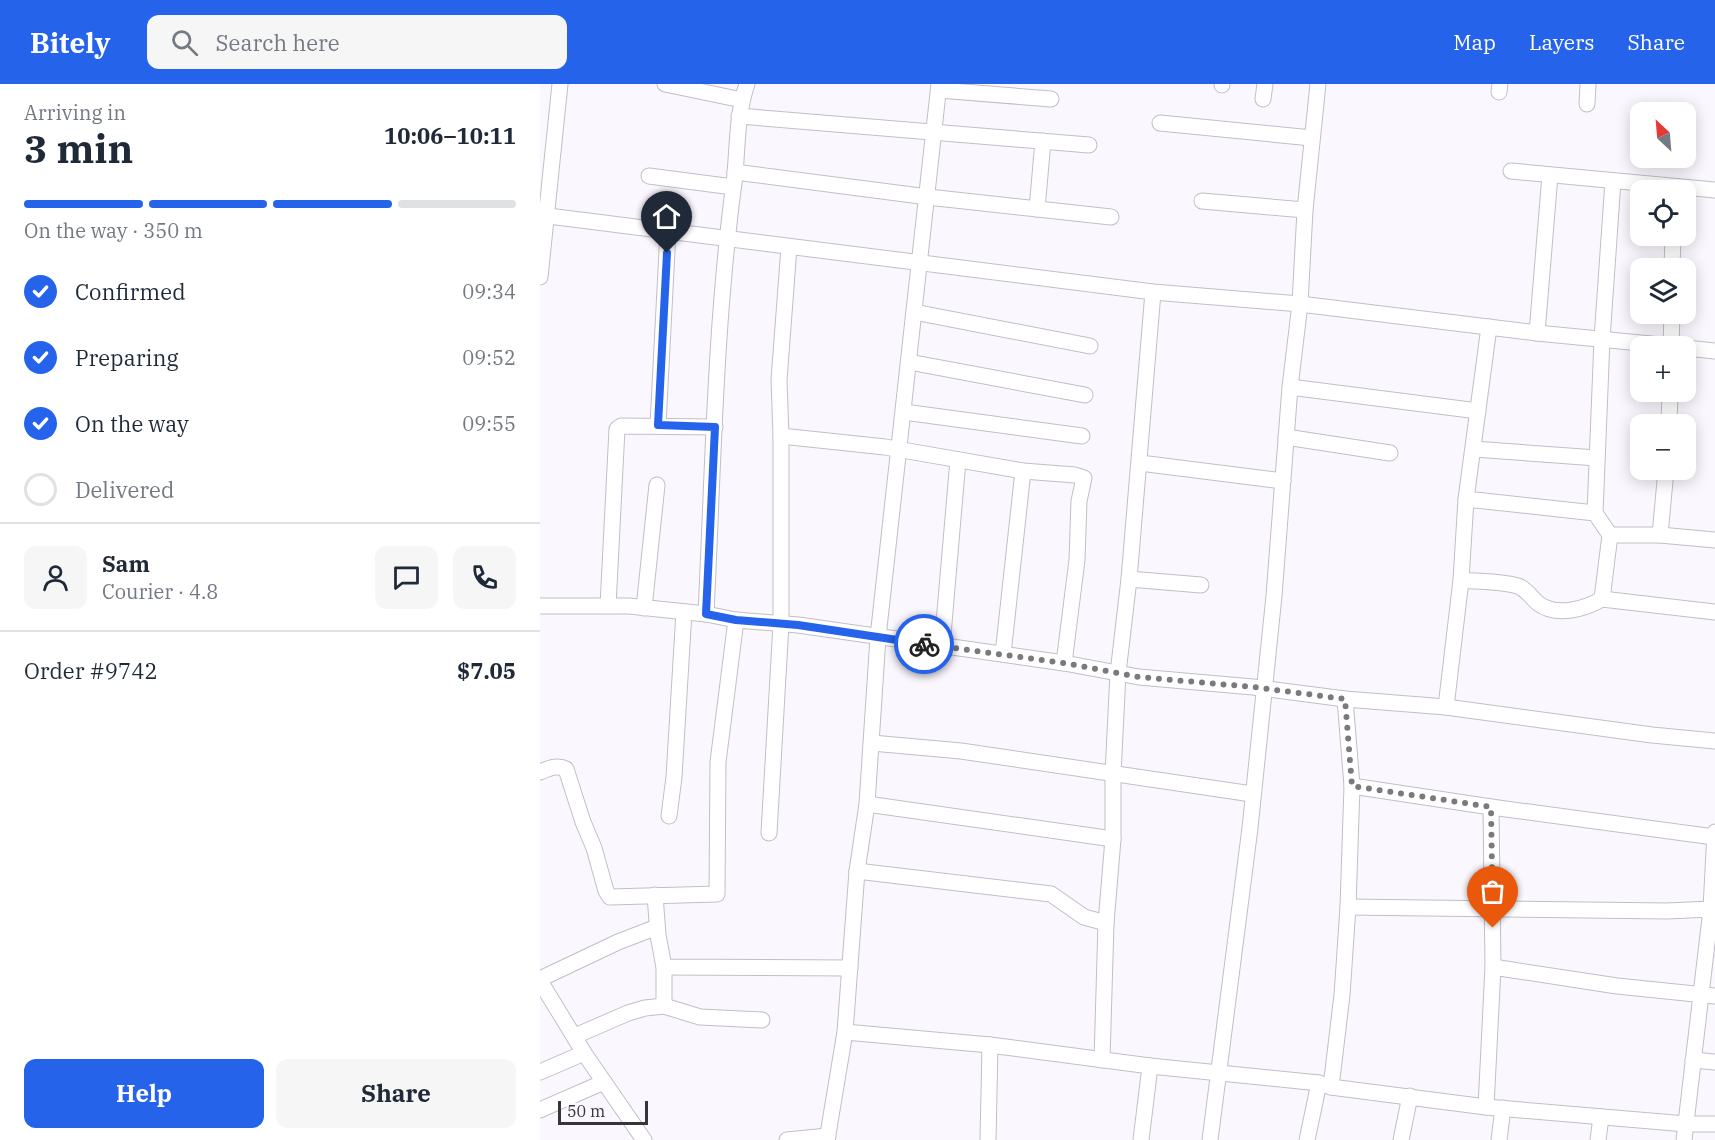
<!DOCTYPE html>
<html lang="en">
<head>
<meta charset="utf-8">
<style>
	:root { --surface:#fff; --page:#f6f6f7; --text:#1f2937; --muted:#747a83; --line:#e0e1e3; --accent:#2563eb }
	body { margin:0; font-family:"IBM Plex Serif",serif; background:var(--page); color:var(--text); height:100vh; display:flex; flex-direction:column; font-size:22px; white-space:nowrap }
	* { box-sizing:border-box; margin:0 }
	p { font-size:20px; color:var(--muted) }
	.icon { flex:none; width:33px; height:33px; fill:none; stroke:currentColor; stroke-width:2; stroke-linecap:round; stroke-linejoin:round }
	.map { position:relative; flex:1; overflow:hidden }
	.panel { display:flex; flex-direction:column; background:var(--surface); width:540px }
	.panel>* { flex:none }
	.needle { width:39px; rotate:334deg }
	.fabs { position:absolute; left:1090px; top:18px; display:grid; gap:12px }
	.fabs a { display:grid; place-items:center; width:66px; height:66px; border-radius:12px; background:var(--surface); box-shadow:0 3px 15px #0003; font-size:30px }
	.scale { position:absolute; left:18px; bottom:15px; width:90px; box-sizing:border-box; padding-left:6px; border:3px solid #363538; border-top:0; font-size:16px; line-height:21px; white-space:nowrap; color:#363538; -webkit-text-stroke:4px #fbf7ff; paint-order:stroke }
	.pin { position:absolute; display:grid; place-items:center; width:51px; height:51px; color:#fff; margin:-62px -26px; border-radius:50% 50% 50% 0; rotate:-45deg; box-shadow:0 0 6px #0007 }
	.pin .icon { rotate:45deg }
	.courier { position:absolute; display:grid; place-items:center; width:60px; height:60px; margin:-30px; border:4px solid #2563eb; border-radius:50%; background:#fff; color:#222; box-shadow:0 2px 8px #0007 }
	.head em { font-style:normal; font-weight:700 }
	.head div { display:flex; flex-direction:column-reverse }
	.head { display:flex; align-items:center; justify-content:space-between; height:102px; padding:0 24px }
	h1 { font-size:39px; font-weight:700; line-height:45px }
	.bar { display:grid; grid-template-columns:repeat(4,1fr); gap:9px 6px; align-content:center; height:72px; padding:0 24px }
	.bar i { height:8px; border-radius:4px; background:var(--line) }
	.bar .current { background:var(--accent) }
	.bar p { grid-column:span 4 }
	.line { display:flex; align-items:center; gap:15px; padding:0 24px; border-top:2px solid var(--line) }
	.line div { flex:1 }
	.round { display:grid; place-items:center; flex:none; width:63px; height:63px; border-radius:12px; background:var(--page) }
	ol { padding:0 24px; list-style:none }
	li { display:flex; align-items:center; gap:18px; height:66px }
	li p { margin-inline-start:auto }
	li .icon { padding:6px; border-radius:50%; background:var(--accent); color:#fff; stroke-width:4 }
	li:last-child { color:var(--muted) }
	li i { width:33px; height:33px; border:3px solid var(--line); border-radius:50% }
	.cta { display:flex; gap:12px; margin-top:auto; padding:12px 24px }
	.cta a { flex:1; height:69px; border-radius:12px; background:var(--accent); color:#fff; font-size:24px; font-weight:700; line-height:69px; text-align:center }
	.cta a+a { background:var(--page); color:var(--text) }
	header { display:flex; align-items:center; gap:36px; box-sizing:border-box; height:84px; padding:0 30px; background:var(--accent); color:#fff }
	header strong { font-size:28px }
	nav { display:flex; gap:33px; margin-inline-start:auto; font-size:21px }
	.search { width:420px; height:54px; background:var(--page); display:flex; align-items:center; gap:15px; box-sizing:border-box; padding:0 21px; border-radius:12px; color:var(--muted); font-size:22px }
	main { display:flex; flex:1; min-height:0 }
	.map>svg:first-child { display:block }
</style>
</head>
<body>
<header>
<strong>Bitely</strong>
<div class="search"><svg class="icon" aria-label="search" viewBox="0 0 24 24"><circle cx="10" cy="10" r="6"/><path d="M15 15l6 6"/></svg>Search here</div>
<nav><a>Map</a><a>Layers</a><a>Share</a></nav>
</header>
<main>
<section class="panel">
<div class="head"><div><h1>3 min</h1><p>Arriving in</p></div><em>10:06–10:11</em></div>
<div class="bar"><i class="current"></i><i class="current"></i><i class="current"></i><i></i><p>On the way · 350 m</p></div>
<ol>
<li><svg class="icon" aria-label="check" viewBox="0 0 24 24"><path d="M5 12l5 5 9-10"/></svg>Confirmed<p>09:34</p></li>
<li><svg class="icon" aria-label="check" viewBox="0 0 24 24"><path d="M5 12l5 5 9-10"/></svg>Preparing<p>09:52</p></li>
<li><svg class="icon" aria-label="check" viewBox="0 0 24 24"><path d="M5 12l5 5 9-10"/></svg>On the way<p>09:55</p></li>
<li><i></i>Delivered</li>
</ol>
<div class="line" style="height:108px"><a class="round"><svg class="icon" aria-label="person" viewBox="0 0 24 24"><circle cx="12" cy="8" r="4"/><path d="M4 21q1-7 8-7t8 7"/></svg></a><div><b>Sam</b><p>Courier · 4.8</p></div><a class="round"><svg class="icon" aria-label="chat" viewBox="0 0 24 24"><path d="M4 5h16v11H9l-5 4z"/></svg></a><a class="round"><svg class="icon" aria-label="phone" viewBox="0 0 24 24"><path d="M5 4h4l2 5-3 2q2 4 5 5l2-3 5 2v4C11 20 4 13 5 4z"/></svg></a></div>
<div class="line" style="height:78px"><div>Order #9742</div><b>$7.05</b></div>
<div class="cta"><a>Help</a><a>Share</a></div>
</section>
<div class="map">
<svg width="1175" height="1056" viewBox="0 0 1175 1056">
	<rect width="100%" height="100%" fill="#fbf7ff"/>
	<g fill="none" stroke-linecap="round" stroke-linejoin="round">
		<defs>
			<g id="minor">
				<polyline points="125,0 202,16"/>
				<polyline points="682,1 682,0"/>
				<polyline points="399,6 511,15"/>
				<polyline points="959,8 960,0"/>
				<polyline points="723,15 725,0"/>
				<polyline points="1047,20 1048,0"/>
				<polyline points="199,32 549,61"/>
				<polyline points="620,39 772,54"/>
				<polyline points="971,87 1175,106"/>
				<polyline points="195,88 388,113 571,133"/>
				<polyline points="109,92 193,103"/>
				<polyline points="662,117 765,126"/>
				<polyline points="497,125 503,57"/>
				<polyline points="0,131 613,208 760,220 997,249 1131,262"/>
				<polyline points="249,163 239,296 241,352 345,363 483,387 535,391 544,394 539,417 537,476 524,579"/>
				<polyline points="1132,184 1133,152"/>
				<polyline points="0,193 20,0"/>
				<polyline points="374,228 550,262"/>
				<polyline points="997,249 1010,91"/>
				<polyline points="1131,262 1132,230"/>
				<polyline points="1146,264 1175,267"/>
				<polyline points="369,278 545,311"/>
				<polyline points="750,303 938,327"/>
				<polyline points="364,328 542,352"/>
				<polyline points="1129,340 1130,308"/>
				<polyline points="118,341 128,147"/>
				<polyline points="746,353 850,369"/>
				<polyline points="934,365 1057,374"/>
				<polyline points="600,379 743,397"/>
				<polyline points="926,415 1055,429 1070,451 1120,451 1175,456"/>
				<polyline points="1055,429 1062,255 1073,97"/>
				<polyline points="1120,451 1126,386"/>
				<polyline points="589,495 661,501"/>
				<path d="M921,496c18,2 39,1 57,6 10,4 13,12 21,18 18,13 46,5 63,-5l8,-64"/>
				<polyline points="1062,515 1175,528"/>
				<polyline points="0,522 89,522 166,530 196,536 258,541 524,579 599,593 713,603 805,615 906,623 1112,651 1175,657"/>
				<polyline points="68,522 77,345 81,342 175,343"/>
				<polyline points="104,524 117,401"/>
				<path d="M166,530c7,-143 9,-290 28,-431 4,-34 2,-67 13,-99"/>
				<polyline points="402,562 418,376"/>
				<polyline points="463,570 483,387"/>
				<polyline points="906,623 921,496 926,415 949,243"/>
				<polyline points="332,659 421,667 712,710"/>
				<path d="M0,688c8,-3 17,-8 26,-3l17,53 11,26 12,43 4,6 107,-3 1,-132 18,-142"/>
				<polyline points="812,702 951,723 1174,753"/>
				<polyline points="327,720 573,755"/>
				<polyline points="129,732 134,693 144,528"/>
				<polyline points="229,749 241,540 241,352"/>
				<polyline points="317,787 511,810 544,833 566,839"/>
				<polyline points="115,811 118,851 124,883 310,884"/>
				<polyline points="808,823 1127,827 1171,825"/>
				<polyline points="953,883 1077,902 1175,912"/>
				<polyline points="0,895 78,858 117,843"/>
				<polyline points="0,897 44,969 104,1056"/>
				<polyline points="124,922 124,883"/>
				<polyline points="305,948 450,961 610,982 779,999 791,1003 946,1023 1146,1040 1175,1040"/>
				<polyline points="35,952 88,929 105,924 124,922 160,933 222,936"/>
				<polyline points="562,976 566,839 573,755 573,690 578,589 589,495 613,208"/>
				<polyline points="1153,976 1175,978"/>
				<polyline points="0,988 44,969"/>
				<polyline points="791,1003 802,911 808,823 812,702 805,615"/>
				<polyline points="946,1023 953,883 951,723"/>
				<polyline points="0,1026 64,998"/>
				<polyline points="247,1056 288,1052"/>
				<polyline points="287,1056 305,948 317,787 327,720 338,553 399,0"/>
				<polyline points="448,1056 450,961"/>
				<polyline points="601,1056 610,982"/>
				<polyline points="670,1056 710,744 734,512 750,303 760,220 765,126 778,0"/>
				<polyline points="767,1056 779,999"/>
				<polyline points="861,1056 870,1012"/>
				<polyline points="959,1056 963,1024"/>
				<polyline points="1058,1056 1061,1033"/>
				<polyline points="1144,1056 1171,825 1175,748"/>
			</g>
		</defs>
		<use href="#minor" stroke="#c2bec6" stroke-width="17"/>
		<use href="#minor" stroke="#fff" stroke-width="15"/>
	</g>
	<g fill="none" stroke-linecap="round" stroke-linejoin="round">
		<polyline stroke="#7b797e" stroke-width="6" stroke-dasharray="0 10.8" points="384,560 524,579 599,593 713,603 805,615 812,702 951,723 953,844"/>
		<polyline stroke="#2563eb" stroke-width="8" points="127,169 118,341 175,343 166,530 196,536 258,541 384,560"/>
	</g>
</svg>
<div class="fabs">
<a><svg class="needle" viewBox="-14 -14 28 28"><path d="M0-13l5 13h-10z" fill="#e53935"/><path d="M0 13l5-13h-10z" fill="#747a83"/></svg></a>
<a><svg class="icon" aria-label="locate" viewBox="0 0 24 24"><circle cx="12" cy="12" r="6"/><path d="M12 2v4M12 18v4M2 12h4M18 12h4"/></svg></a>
<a><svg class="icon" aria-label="layers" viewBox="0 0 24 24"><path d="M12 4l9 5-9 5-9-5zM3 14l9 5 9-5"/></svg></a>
<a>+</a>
<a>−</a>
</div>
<div class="scale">50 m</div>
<div class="pin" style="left:953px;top:844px;background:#ea580c"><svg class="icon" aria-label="bag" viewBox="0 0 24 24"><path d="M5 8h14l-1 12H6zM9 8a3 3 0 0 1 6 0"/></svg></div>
<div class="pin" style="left:127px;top:169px;background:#1f2937"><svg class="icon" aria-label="home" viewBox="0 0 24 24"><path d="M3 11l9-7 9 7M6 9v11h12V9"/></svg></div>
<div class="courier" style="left:384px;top:560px"><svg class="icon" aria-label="bike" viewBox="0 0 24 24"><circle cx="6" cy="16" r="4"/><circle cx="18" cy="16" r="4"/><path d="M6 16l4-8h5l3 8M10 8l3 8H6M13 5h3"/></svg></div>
</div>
</main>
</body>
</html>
